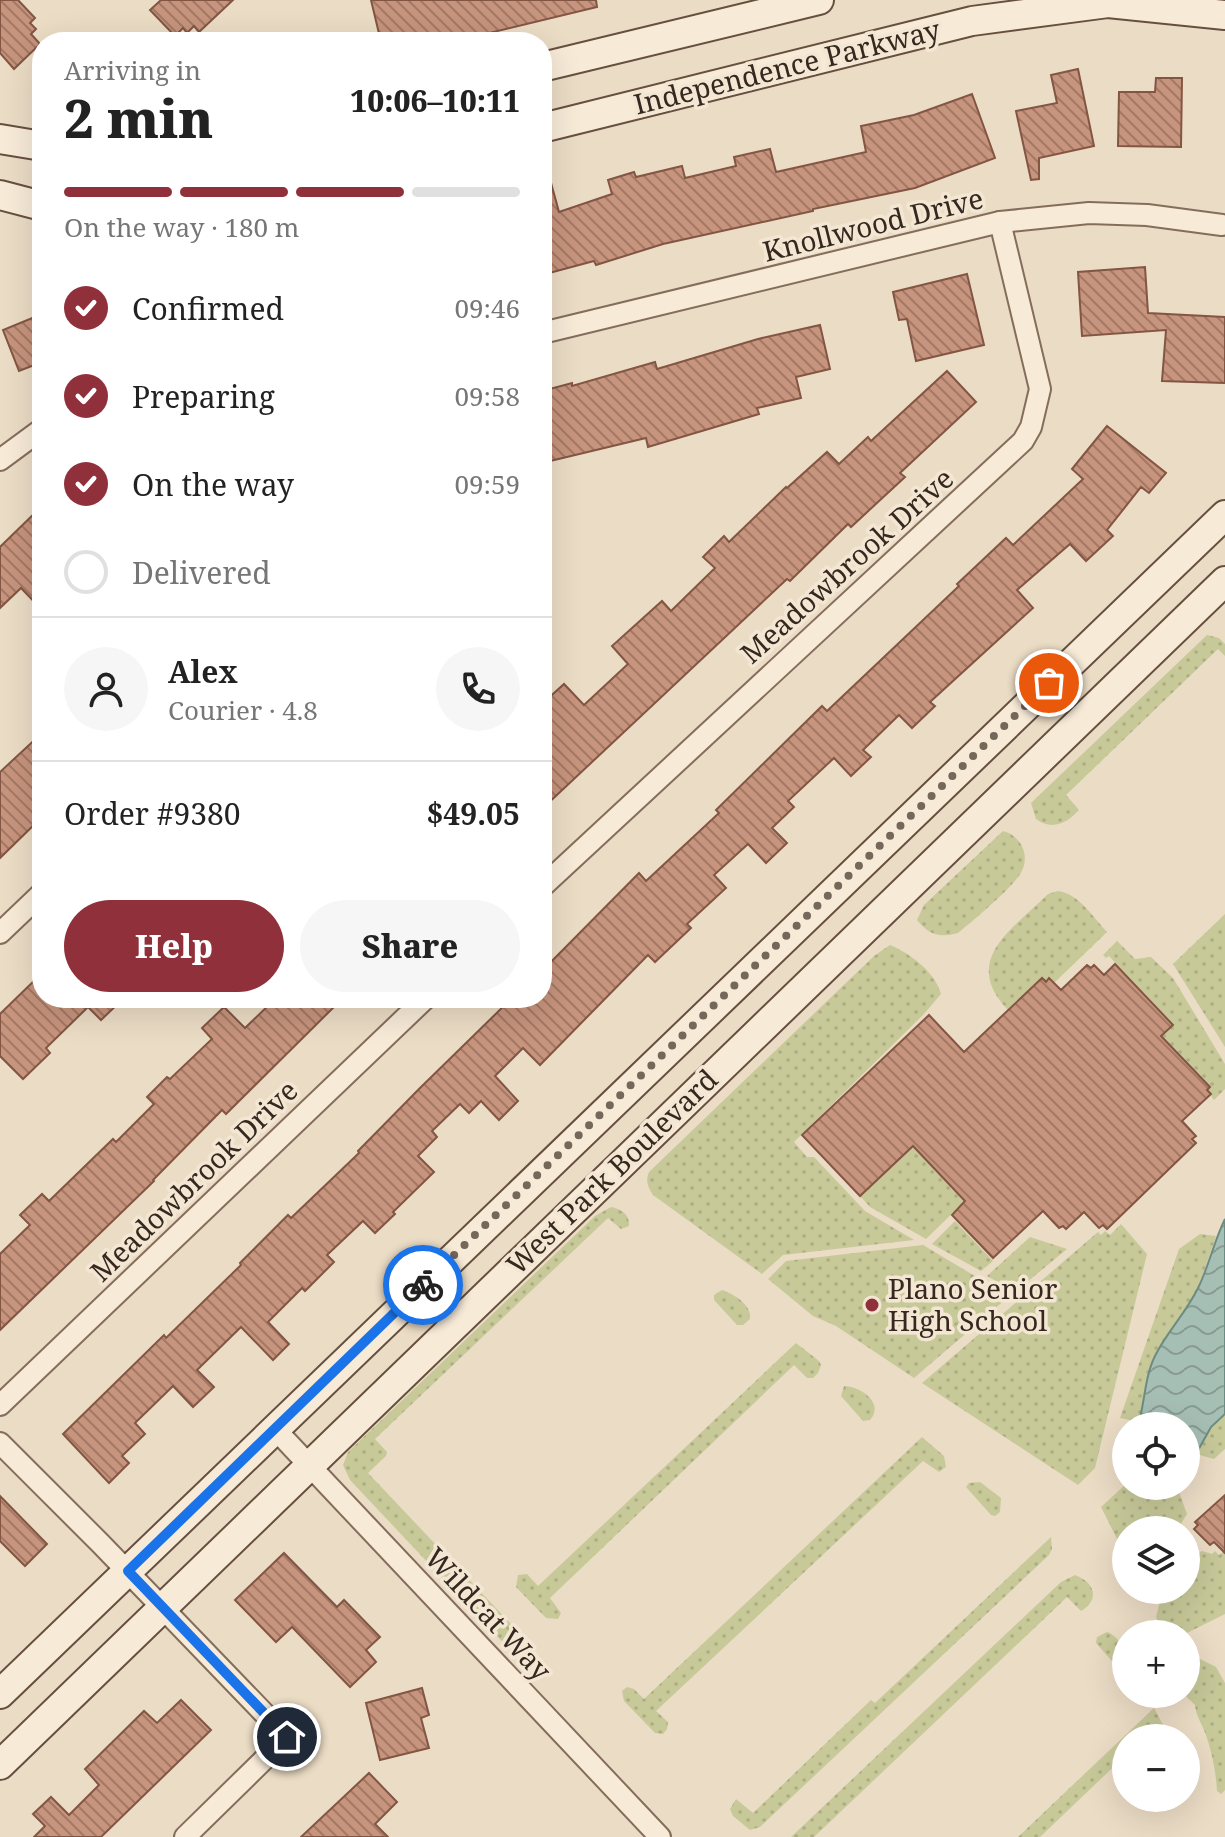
<!DOCTYPE html>
<html lang="en">
<head>
<meta charset="utf-8">
<style>
	:root { --surface:#fff; --page:#f6f6f6; --text:#222; --muted:#767676; --line:#e0e0e0; --accent:#90303b }
	body { margin:0; font-family:"Noto Serif",serif; background:var(--page); color:var(--text); height:100vh; display:flex; flex-direction:column; font-size:30px; white-space:nowrap }
	* { box-sizing:border-box; margin:0 }
	p { font-size:26px; color:var(--muted) }
	.icon { flex:none; width:44px; height:44px; fill:none; stroke:currentColor; stroke-width:2; stroke-linecap:round; stroke-linejoin:round }
	.map { position:relative; flex:1; overflow:hidden }
	.details { position:absolute; left:32px; top:32px; width:520px; height:976px; display:flex; flex-direction:column; background:var(--surface); border-radius:32px; box-shadow:0 8px 32px #0002 }
	.details>* { flex:none }
	.controls { position:absolute; left:1112px; top:1412px; display:grid; gap:16px }
	.controls a { display:grid; place-items:center; width:88px; height:88px; border-radius:50%; background:var(--surface); box-shadow:0 8px 32px #0002; font-size:40px }
	.pin { position:absolute; display:grid; place-items:center; width:68px; height:68px; color:#fff; margin:-34px; border:4px solid #fff; border-radius:50%; box-shadow:0 2px 8px #0007 }
	.courier { position:absolute; display:grid; place-items:center; width:80px; height:80px; margin:-40px; border:6px solid #1a73e8; border-radius:50%; background:#fff; color:#222; box-shadow:0 2px 10px #0007 }
	.summary em { font-style:normal; font-weight:800 }
	.summary div { display:flex; flex-direction:column-reverse }
	.summary { display:flex; align-items:center; justify-content:space-between; height:136px; padding:0 32px }
	h1 { font-size:52px; font-weight:800; line-height:60px }
	.bar { display:grid; grid-template-columns:repeat(4,1fr); gap:12px 8px; align-content:center; height:96px; padding:0 32px }
	.bar i { height:10px; border-radius:6px; background:var(--line) }
	.bar .current { background:var(--accent) }
	.bar p { grid-column:span 4 }
	.line { display:flex; align-items:center; gap:20px; padding:0 32px; border-top:2px solid var(--line) }
	.line div { flex:1 }
	.round { display:grid; place-items:center; flex:none; width:84px; height:84px; border-radius:42px; background:var(--page) }
	ol { padding:0 32px; list-style:none }
	li { display:flex; align-items:center; gap:24px; height:88px }
	li p { margin-inline-start:auto }
	li .icon { padding:8px; border-radius:50%; background:var(--accent); color:#fff; stroke-width:4 }
	li:last-child { color:var(--muted) }
	li i { width:44px; height:44px; border:4px solid var(--line); border-radius:50% }
	.action { display:flex; gap:16px; margin-top:auto; padding:16px 32px }
	.action a { flex:1; height:92px; border-radius:48px; background:var(--accent); color:#fff; font-size:32px; font-weight:800; line-height:92px; text-align:center }
	.action a+a { background:var(--page); color:var(--text) }
	.map>svg:first-child { display:block }
</style>
</head>
<body>
<div class="map">
<svg width="1225" height="1837" viewBox="0 0 1225 1837">
	<defs>
		<pattern id="grass-dots" width="8" height="8" patternUnits="userSpaceOnUse" patternTransform="scale(2)"><rect width="8" height="8" fill="#c8c999"/><path d="M2 2h.1M6 6h.1" fill="none" stroke="#acad83" stroke-width="1.8" stroke-linecap="round"/></pattern>
		<pattern id="water-waves" width="16" height="10" patternUnits="userSpaceOnUse" patternTransform="scale(2)"><rect width="16" height="10" fill="#a6bfb5"/><path d="M0 5q4-4 8 0t8 0" fill="none" stroke="#889b93"/></pattern>
		<pattern id="building-back-hatch" width="6" height="6" patternUnits="userSpaceOnUse" patternTransform="scale(2)"><rect width="6" height="6" fill="#c7947d"/><path d="M-1 5l2 2M0 0l6 6M5-1l2 2" fill="none" stroke="#a27966"/></pattern>
	</defs>
	<rect width="100%" height="100%" fill="#ebdcc5"/>
	<g fill="url(#grass-dots)">
		<path d="M1207,635l12,3 6,6v12l-7,-7 -152,146 13,15c-12,13 -27,21 -43,9l-5,-16z"/>
		<path d="M1003,831c19,5 29,27 16,45 -13,17 -44,43 -61,57 -19,5 -29,2 -41,-13l7,-15z"/>
		<path d="M1058,891c21,3 35,26 49,41l-53,51 -5,-4 -3,3 -4,-4 -34,32c-48,-50 5,-81 40,-116z"/>
		<polygon points="1225,914 1225,1047 1173,964"/>
		<polygon points="1117,941 1135,959 1151,957 1173,978 1225,1064 1225,1089 1214,1100 1207,1090 1210,1087 1161,1036 1173,1024 1109,956 1106,958 1103,955"/>
		<path d="M890,945c21,9 45,27 51,49l-18,21 -129,127 13,15h7l51,54 49,29 -131,15 -21,19 -109,-79c-5,-8 -8,-14 -4,-23l225,-216z"/>
		<polygon points="913,1146 965,1201 926,1239 870,1207 860,1196"/>
		<path d="M611,1207c10,2 19,7 18,19l-8,3 -13,-11 -233,221 12,13 -1,4 -18,17 160,169 -1,7 -8,4h-6l-163,-173 -7,-15 5,-13 247,-236z"/>
		<polygon points="955,1221 993,1261 981,1271 932,1244"/>
		<polygon points="1121,1224 1147,1254 1095,1468 1078,1485 922,1383 1098,1232 1101,1235 1105,1231 1110,1235"/>
		<path d="M1200,1234l16,2c-10,31 -20,60 -38,87 -7,11 -16,20 -22,31 -11,21 -11,46 -17,68l-19,-4 59,-169z"/>
		<polygon points="1030,1237 1067,1249 1015,1292 987,1276"/>
		<polygon points="923,1245 1005,1294 1006,1299 914,1378 836,1326 813,1316 768,1279 786,1261"/>
		<path d="M722,1290c12,4 30,15 28,29l-7,6h-6l-23,-25v-5z"/>
		<polygon points="796,1343 819,1361 821,1365 818,1373 813,1378 807,1378 794,1365 550,1598 561,1613 558,1619 546,1618 516,1587 518,1575 527,1574 538,1586"/>
		<path d="M844,1386c16,0 41,17 26,34l-7,1 -22,-25z"/>
		<polygon points="1225,1414 1225,1449 1214,1459 1196,1454 1211,1426"/>
		<polygon points="922,1437 944,1456 946,1467 939,1472 923,1461 656,1711 668,1722 667,1729 663,1734 655,1733 624,1701 622,1691 627,1687 634,1689 644,1699"/>
		<polygon points="980,1482 1001,1498 1000,1512 995,1516 991,1515 966,1487 969,1483"/>
		<polygon points="1126,1484 1178,1486 1181,1489 1179,1492 1187,1514 1177,1530 1126,1530 1126,1557 1101,1507"/>
		<polygon points="1051,1537 1052,1549 1049,1555 760,1827 750,1830 733,1816 730,1809 736,1799 753,1813 871,1700 875,1703"/>
		<polygon points="1225,1550 1225,1614 1185,1634 1165,1634 1156,1617 1163,1590 1186,1590 1186,1560 1202,1551 1212,1554 1215,1551 1219,1555"/>
		<path d="M1075,1575c19,7 26,24 6,36l-14,-14 -253,240h-23l270,-255z"/>
		<path d="M1107,1632c14,5 22,24 17,37l-6,-1 -22,-25 1,-6z"/>
		<path d="M1200,1659l16,8 9,16v107l-4,4 -4,-3c-1,-20 -5,-38 -11,-56 -4,-11 -10,-19 -11,-30l-11,-11 2,-30z"/>
		<polygon points="1154,1708 1170,1738 1126,1738 1126,1755 1040,1837 1018,1837"/>
	</g>
	<path fill="url(#water-waves)" stroke="#6d8c81" stroke-width="2" d="M1225,1219v195l-14,13 -15,27 -10,-2v-26h-32l-15,-4c6,-22 6,-46 16,-66 11,-23 31,-43 43,-68 11,-22 16,-47 27,-69z"/>
	<g fill="url(#building-back-hatch)" stroke="#835543" stroke-width="2">
		<polygon points="0,0 18,0 35,18 30,23 36,29 31,34 40,44 14,69 0,53"/>
		<polygon points="161,0 233,0 199,32 194,26 187,33 183,28 175,36 150,10"/>
		<polygon points="371,0 596,0 597,7 452,42 381,42"/>
		<polygon points="1078,69 1094,146 1039,158 1039,179 1031,180 1016,111 1057,103 1051,75"/>
		<polygon points="1156,78 1182,78 1181,147 1118,146 1119,92 1155,92"/>
		<polygon points="972,94 995,158 915,188 813,209 813,211 663,244 596,265 594,261 542,275 542,173 548,172 559,212 612,194 608,180 634,172 636,177 682,166 685,178 736,166 734,157 770,149 776,172 866,152 861,126 914,115"/>
		<polygon points="1145,267 1148,313 1225,317 1225,383 1162,381 1166,330 1082,336 1078,272"/>
		<polygon points="967,274 984,345 916,361 907,319 899,320 893,292"/>
		<polygon points="42,314 42,362 19,371 3,330"/>
		<polygon points="820,325 830,369 796,377 801,398 757,408 759,414 648,447 646,438 542,463 542,391 572,383 572,386 655,362 657,369 758,339"/>
		<polygon points="947,371 976,402 900,473 905,477 851,527 848,524 790,581 787,579 542,809 542,704 564,684 584,705 628,664 612,646 662,601 671,611 715,568 703,557 724,536 729,542 786,487 787,488 827,452 839,464 868,437 871,441"/>
		<polygon points="1107,426 1166,473 1149,493 1141,487 1107,530 1113,536 1086,561 1070,544 1017,590 1033,608 930,702 935,706 912,728 899,715 863,750 871,757 851,776 834,758 788,801 794,807 772,828 787,843 766,863 748,844 714,875 726,888 687,924 691,928 655,962 648,955 540,1065 523,1048 495,1076 518,1101 499,1120 481,1101 469,1113 460,1104 432,1131 437,1137 418,1156 434,1172 393,1212 395,1214 375,1233 363,1221 327,1255 334,1262 305,1291 302,1288 268,1322 289,1344 273,1360 241,1327 197,1370 214,1387 193,1407 173,1386 135,1423 145,1434 122,1456 129,1463 109,1483 63,1434 164,1335 166,1338 241,1265 240,1263 288,1215 291,1218 359,1153 358,1151 420,1088 512,998 542,998 542,971 639,873 646,881 719,813 716,810 822,706 827,711 959,586 957,584 1006,538 1013,545 1083,479 1072,469"/>
		<polygon points="42,506 42,610 21,588 0,608 0,547"/>
		<polygon points="42,733 42,817 0,858 0,772"/>
		<polygon points="1115,964 1173,1025 1161,1036 1210,1087 1207,1090 1211,1094 1182,1121 1196,1136 1192,1139 1196,1143 1107,1229 1103,1225 1099,1228 1084,1212 1066,1229 1063,1226 1059,1228 1043,1211 993,1258 952,1215 965,1201 913,1146 860,1196 802,1135 929,1015 964,1052 1042,978 1046,982 1049,978 1061,990 1087,965 1091,968 1094,965 1104,975"/>
		<polygon points="42,973 42,998 124,998 101,1020 88,1007 46,1048 50,1053 23,1079 0,1056 0,1014"/>
		<polygon points="276,998 343,998 226,1114 222,1110 153,1180 154,1181 0,1330 0,1254 30,1225 20,1215 42,1194 49,1201 113,1139 116,1142 154,1104 147,1097 167,1077 170,1079 212,1039 202,1028 224,1007 245,1028"/>
		<polygon points="1225,1495 1225,1553 1214,1542 1210,1545 1194,1529 1198,1525 1195,1522"/>
		<polygon points="0,1496 47,1544 25,1566 0,1541"/>
		<polygon points="284,1553 337,1607 344,1600 380,1637 366,1650 376,1662 350,1687 292,1627 276,1642 235,1600"/>
		<polygon points="422,1688 429,1715 421,1718 429,1748 380,1760 366,1703"/>
		<polygon points="181,1700 211,1730 101,1837 34,1837 45,1826 33,1814 51,1797 69,1815 99,1785 85,1769 144,1711 157,1723"/>
		<polygon points="369,1773 397,1802 375,1824 388,1837 301,1837"/>
	</g>
	<g fill="none" stroke-linecap="round" stroke-linejoin="round">
		<defs>
			<g id="street">
				<polyline points="542,333 1000,222 1089,213 1147,215 1222,225"/>
				<polyline points="0,460 42,429"/>
				<polyline points="542,887 1023,441 1031,427 1040,389 1000,222"/>
				<polyline points="0,933 42,893"/>
				<polyline points="0,1405 426,998"/>
				<polyline points="275,1429 660,1837"/>
				<polyline points="0,1443 101,1544 287,1737 185,1837"/>
			</g>
			<g id="secondary">
				<polyline points="542,67 819,0"/>
				<polyline points="542,128 972,21 1108,3 1225,15"/>
				<polyline points="0,139 42,146"/>
				<polyline points="0,195 42,206"/>
				<polyline points="0,1694 1225,515"/>
				<polyline points="0,1765 1225,581"/>
			</g>
		</defs>
		<use href="#street" stroke="#856d5c" stroke-width="24"/>
		<use href="#secondary" stroke="#674f3f" stroke-width="32"/>
		<use href="#street" stroke="#f7ead7" stroke-width="20"/>
		<use href="#secondary" stroke="#f7ead7" stroke-width="28"/>
	</g>
	<g fill="none" stroke-linecap="round" stroke-linejoin="round">
		<polyline stroke="#756759" stroke-width="8" stroke-dasharray="0 14.4" points="423,1285 1049,683"/>
		<polyline stroke="#1a73e8" stroke-width="10" points="287,1737 128,1571 423,1285"/>
	</g>
	<circle fill="#90303b" stroke="#f3e7d4" stroke-width="3" cx="872" cy="1305" r="8"/>
	<g text-anchor="middle" stroke-width="7" stroke-linejoin="round" paint-order="stroke">
		<g font-size="28" fill="#36281f" stroke="#f3e7d4">
			<text transform="translate(787 67) rotate(-14)" y="10">Independence Parkway</text>
			<text transform="translate(873 225) rotate(-14)" y="10">Knollwood Drive</text>
			<text transform="translate(847 566) rotate(-42)" y="10">Meadowbrook Drive</text>
			<text transform="translate(612 1172) rotate(-44)" y="10">West Park Boulevard</text>
			<text transform="translate(194 1181) rotate(-44)" y="10">Meadowbrook Drive</text>
			<text transform="translate(488 1614) rotate(47)" y="10">Wildcat Way</text>
		</g>
		<g font-size="28" fill="#36281f" stroke="#f3e7d4" text-anchor="start">
			<text x="888" y="1299">Plano Senior<tspan x="888" dy="32">High School</tspan></text>
		</g>
	</g>
</svg>
<div class="controls">
<a><svg class="icon" aria-label="locate" viewBox="0 0 24 24"><circle cx="12" cy="12" r="6"/><path d="M12 2v4M12 18v4M2 12h4M18 12h4"/></svg></a>
<a><svg class="icon" aria-label="layers" viewBox="0 0 24 24"><path d="M12 4l9 5-9 5-9-5zM3 14l9 5 9-5"/></svg></a>
<a>+</a>
<a>−</a>
</div>
<div class="pin" style="left:1049px;top:683px;background:#ea580c"><svg class="icon" aria-label="bag" viewBox="0 0 24 24"><path d="M5 8h14l-1 12H6zM9 8a3 3 0 0 1 6 0"/></svg></div>
<div class="pin" style="left:287px;top:1737px;background:#1f2937"><svg class="icon" aria-label="home" viewBox="0 0 24 24"><path d="M3 11l9-7 9 7M6 9v11h12V9"/></svg></div>
<div class="courier" style="left:423px;top:1285px"><svg class="icon" aria-label="bike" viewBox="0 0 24 24"><circle cx="6" cy="16" r="4"/><circle cx="18" cy="16" r="4"/><path d="M6 16l4-8h5l3 8M10 8l3 8H6M13 5h3"/></svg></div>
<section class="details">
<div class="summary"><div><h1>2 min</h1><p>Arriving in</p></div><em>10:06–10:11</em></div>
<div class="bar"><i class="current"></i><i class="current"></i><i class="current"></i><i></i><p>On the way · 180 m</p></div>
<ol>
<li><svg class="icon" aria-label="check" viewBox="0 0 24 24"><path d="M5 12l5 5 9-10"/></svg>Confirmed<p>09:46</p></li>
<li><svg class="icon" aria-label="check" viewBox="0 0 24 24"><path d="M5 12l5 5 9-10"/></svg>Preparing<p>09:58</p></li>
<li><svg class="icon" aria-label="check" viewBox="0 0 24 24"><path d="M5 12l5 5 9-10"/></svg>On the way<p>09:59</p></li>
<li><i></i>Delivered</li>
</ol>
<div class="line" style="height:144px"><a class="round"><svg class="icon" aria-label="person" viewBox="0 0 24 24"><circle cx="12" cy="8" r="4"/><path d="M4 21q1-7 8-7t8 7"/></svg></a><div><b>Alex</b><p>Courier · 4.8</p></div><a class="round"><svg class="icon" aria-label="phone" viewBox="0 0 24 24"><path d="M5 4h4l2 5-3 2q2 4 5 5l2-3 5 2v4C11 20 4 13 5 4z"/></svg></a></div>
<div class="line" style="height:104px"><div>Order #9380</div><b>$49.05</b></div>
<div class="action"><a>Help</a><a>Share</a></div>
</section>
</div>
</body>
</html>
